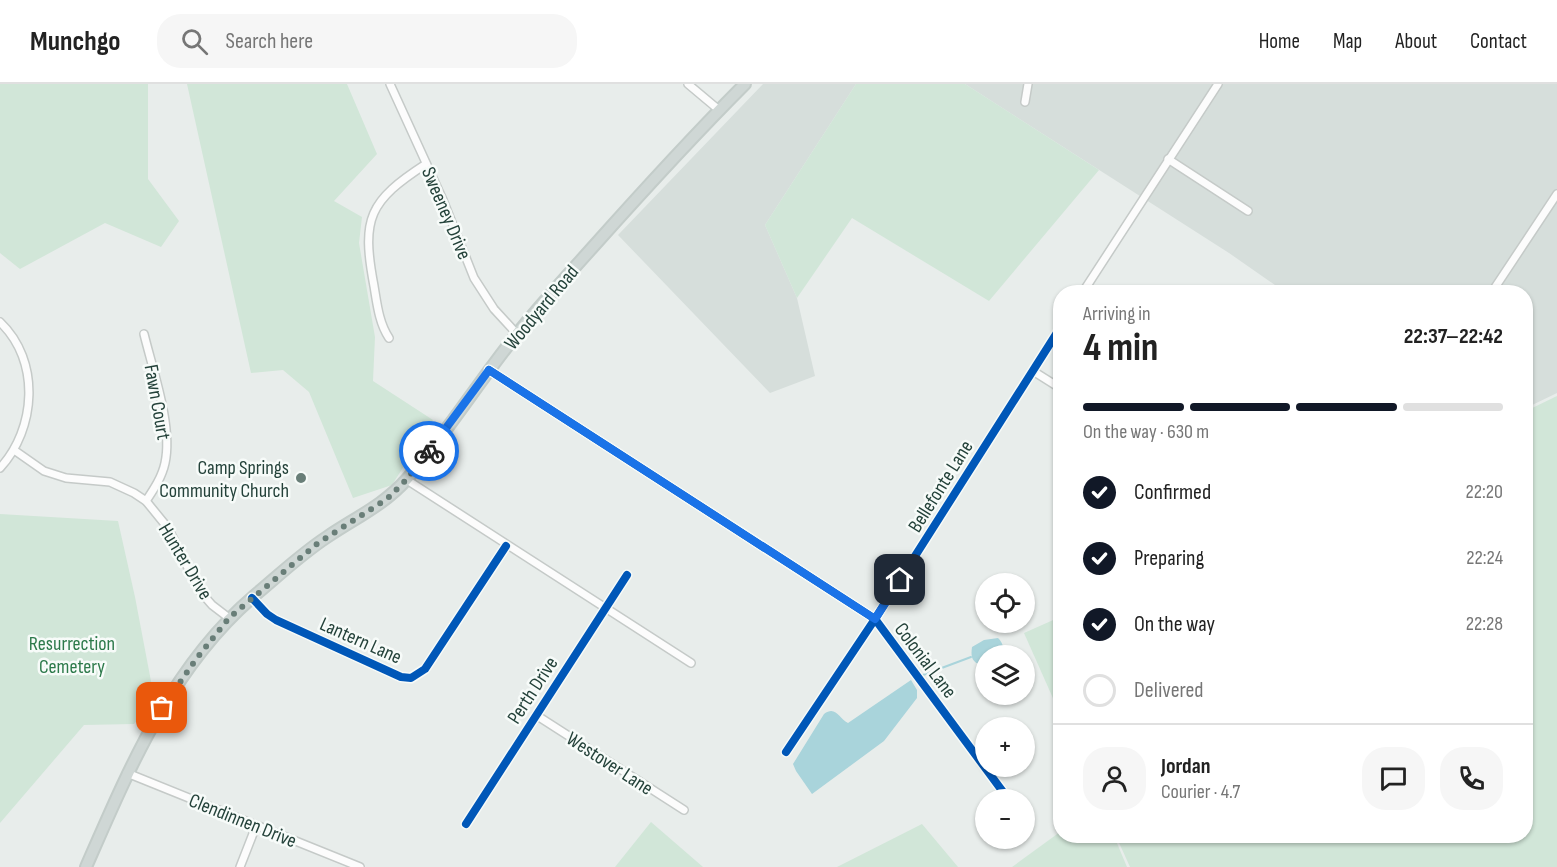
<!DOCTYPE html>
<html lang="en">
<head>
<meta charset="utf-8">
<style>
	:root { --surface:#fff; --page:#f6f6f6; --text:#222; --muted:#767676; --line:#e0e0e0; --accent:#111827 }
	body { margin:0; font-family:"Sofia Sans Condensed",sans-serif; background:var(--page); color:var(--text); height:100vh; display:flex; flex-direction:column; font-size:22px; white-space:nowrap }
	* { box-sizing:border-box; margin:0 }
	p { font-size:20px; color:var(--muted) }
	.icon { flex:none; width:33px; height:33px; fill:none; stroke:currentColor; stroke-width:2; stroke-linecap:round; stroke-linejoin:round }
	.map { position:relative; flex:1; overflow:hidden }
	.drawer { position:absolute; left:1053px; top:201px; width:480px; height:558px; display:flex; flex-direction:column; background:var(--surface); border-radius:24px; box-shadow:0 2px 4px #0004 }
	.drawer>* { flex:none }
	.tools { position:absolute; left:975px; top:489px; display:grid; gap:12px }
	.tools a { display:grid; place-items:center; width:60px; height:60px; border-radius:50%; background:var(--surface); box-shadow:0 2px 4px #0004; font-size:30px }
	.pin { position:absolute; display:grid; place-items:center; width:51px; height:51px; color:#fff; margin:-26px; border-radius:12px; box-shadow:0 3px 9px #0006 }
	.courier { position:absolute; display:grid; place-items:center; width:60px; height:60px; margin:-30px; border:4px solid #1a73e8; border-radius:50%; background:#fff; color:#222; box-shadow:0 2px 8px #0007 }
	.head em { font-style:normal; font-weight:700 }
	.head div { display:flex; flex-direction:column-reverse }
	.head { display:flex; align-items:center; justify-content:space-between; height:102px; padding:0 30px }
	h1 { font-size:39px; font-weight:700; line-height:45px }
	.bar { display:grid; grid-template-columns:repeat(4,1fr); gap:9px 6px; align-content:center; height:72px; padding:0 30px }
	.bar i { height:8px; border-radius:4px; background:var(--line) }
	.bar .selected { background:var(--accent) }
	.bar p { grid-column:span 4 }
	.line { display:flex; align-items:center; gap:15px; padding:0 30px; border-top:2px solid var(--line) }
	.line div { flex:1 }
	.round { display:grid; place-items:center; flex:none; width:63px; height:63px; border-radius:24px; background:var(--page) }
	ol { padding:0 30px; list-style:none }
	li { display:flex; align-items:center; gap:18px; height:66px }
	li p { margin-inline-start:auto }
	li .icon { padding:6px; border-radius:50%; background:var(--accent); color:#fff; stroke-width:4 }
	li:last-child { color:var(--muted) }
	li i { width:33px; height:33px; border:3px solid var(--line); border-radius:50% }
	header { display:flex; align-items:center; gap:36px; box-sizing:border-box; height:84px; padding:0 30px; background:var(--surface); border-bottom:2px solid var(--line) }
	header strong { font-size:28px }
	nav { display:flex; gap:33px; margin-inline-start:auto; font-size:21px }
	.search { width:420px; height:54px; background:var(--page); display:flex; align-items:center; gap:15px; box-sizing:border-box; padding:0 21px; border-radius:24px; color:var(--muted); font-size:22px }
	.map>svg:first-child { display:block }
</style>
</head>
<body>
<header>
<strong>Munchgo</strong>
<div class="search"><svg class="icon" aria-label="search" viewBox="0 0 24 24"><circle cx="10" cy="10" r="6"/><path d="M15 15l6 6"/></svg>Search here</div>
<nav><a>Home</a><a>Map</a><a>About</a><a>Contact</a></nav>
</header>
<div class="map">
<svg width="1557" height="783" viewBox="0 0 1557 783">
	<rect width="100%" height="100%" fill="#e8edeb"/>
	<g fill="#d6dedb">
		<polygon points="763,0 856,0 765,141 797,214 815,292 770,309 618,151"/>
		<polygon points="965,0 1557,0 1557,309 1526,324 1526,208 1285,208 1229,169"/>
	</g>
	<g fill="#d1e6d8">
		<polygon points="0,0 148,0 148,95 179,137 161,163 105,139 20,185 0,169"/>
		<polygon points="187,0 347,0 377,70 334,117 362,133 359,159 375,253 373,297 433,336 392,401 353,414 309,308 283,286 251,289"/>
		<polygon points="856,0 965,0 1099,86 989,217 852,134 797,214 765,141"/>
		<polygon points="1557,312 1557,783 1130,783 1116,752 1526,752 1526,327"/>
		<polygon points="0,430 118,437 135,513 154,613 134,640 84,641 0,739"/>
		<polygon points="1060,533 1060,630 1024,549"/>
		<polygon points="651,738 703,783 615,783"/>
		<polygon points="922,740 958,783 837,783 839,782"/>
		<polygon points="1060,748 1060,752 1114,752 1127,783 1012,783"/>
	</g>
	<g fill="#a9d4db">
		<path d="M998,554c5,5 6,9 4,16l-16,2 -1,6 -7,2c-7,-4 -7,-9 -6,-17l12,-7z"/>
		<path d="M911,596l6,10v8l-33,43 -72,53 -16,-23 -3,-7 31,-50c12,-9 15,5 24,9z"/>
	</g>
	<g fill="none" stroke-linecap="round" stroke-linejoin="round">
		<polyline stroke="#a9d4db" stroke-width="2" points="923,591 971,573"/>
		<defs>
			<g id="minor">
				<polyline points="390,0 443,116 474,194 494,225 517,250"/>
				<polyline points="688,0 719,26"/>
				<polyline points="1025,18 1028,0"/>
				<polyline points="1168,75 1248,127"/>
				<polyline points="1083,208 1218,0"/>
				<polyline points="1492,208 1557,110"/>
				<path d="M0,238c41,39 36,107 0,146"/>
				<path d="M144,250c9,37 29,93 21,129 -3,14 -11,26 -19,38"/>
				<path d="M389,254c-10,-15 -12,-34 -15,-52 -13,-68 -5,-85 52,-122"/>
				<polyline points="489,286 875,535 1009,716"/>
				<polyline points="1033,287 1060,304"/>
				<polyline points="14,366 44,387 66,394 110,398 134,409 146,417 168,444 199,506 212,521 229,534"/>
				<polyline points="407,396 691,579"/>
				<polyline points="252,514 267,530 276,536 401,593 411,594 425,585 506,462"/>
				<polyline points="536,631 684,726"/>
				<polyline points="786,668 875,535 1060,244"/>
				<polyline points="127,689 360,783"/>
				<polyline points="466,740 627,491"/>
				<polyline points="240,783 256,742"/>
			</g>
			<path id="primary" d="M86,783c43,-98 85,-200 168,-271 24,-20 47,-42 73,-59 28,-19 57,-32 80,-58 40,-46 72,-98 110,-145 24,-30 50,-58 75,-86 50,-56 100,-111 153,-164"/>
		</defs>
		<use href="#minor" stroke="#c5cac8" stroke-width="10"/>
		<use href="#primary" stroke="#c3ccc9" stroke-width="14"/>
		<use href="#minor" stroke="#fcfcfc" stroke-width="7"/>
		<use href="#primary" stroke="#cfd7d5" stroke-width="10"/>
		<defs>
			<g id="cycleway">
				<polyline points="489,286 875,535 1009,716"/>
				<polyline points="252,514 267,530 276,536 401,593 411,594 425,585 506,462"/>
				<polyline points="786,668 875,535 1060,244"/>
				<polyline points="466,740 627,491"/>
			</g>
		</defs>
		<use href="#cycleway" stroke="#f7fbf9" stroke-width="11"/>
		<use href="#cycleway" stroke="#0057b8" stroke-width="8"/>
	</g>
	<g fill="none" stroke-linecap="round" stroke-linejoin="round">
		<polyline stroke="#697e78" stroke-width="6" stroke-dasharray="0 10.8" points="162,624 197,574 229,534 318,459 387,415 406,396 429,367"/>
		<polyline stroke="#1a73e8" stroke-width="8" points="429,367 489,286 875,535 900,496"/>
	</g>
	<circle fill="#697e78" stroke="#f7fbf9" stroke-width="2" cx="301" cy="394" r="6"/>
	<g text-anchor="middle" stroke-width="5" stroke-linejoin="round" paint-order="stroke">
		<g font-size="20" fill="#24423a" stroke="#f7fbf9">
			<text transform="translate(447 129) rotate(67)" y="7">Sweeney Drive</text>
			<text transform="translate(541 223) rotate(-50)" y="7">Woodyard Road</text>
			<text transform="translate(158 318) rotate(80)" y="7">Fawn Court</text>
			<text transform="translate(940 402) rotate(-58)" y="7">Bellefonte Lane</text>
			<text transform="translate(186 477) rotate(59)" y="7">Hunter Drive</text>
			<text transform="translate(361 556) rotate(24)" y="7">Lantern Lane</text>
			<text transform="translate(926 576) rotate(53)" y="7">Colonial Lane</text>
			<text transform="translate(532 606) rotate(-57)" y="7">Perth Drive</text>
			<text transform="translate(610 679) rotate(33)" y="7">Westover Lane</text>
			<text transform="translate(243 736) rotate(22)" y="7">Clendinnen Drive</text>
		</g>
		<g font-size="20" fill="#24423a" stroke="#f7fbf9" text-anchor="end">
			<text x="289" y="390">Camp Springs<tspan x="289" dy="23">Community Church</tspan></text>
		</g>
		<g font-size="20" fill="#2d7a4b" stroke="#f7fbf9">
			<text x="72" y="566">Resurrection<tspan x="72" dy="23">Cemetery</tspan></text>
		</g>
	</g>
</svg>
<div class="tools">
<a><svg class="icon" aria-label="locate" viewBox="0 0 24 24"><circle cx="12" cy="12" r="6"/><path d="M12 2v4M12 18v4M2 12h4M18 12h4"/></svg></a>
<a><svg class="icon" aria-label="layers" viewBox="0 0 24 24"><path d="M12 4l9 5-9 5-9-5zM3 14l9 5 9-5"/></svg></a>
<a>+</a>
<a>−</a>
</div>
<div class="pin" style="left:162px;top:624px;background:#ea580c"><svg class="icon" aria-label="bag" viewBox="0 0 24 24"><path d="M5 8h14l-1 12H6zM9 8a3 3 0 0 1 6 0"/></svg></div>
<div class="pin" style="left:900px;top:496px;background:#1f2937"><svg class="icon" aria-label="home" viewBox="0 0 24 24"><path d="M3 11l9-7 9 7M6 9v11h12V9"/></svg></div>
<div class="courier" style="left:429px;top:367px"><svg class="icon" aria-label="bike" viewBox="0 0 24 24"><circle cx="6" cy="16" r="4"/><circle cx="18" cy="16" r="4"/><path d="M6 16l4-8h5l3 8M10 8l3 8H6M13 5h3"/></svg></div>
<section class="drawer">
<div class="head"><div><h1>4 min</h1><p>Arriving in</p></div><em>22:37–22:42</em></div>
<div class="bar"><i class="selected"></i><i class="selected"></i><i class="selected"></i><i></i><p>On the way · 630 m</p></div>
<ol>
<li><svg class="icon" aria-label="check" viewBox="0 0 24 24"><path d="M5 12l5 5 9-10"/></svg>Confirmed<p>22:20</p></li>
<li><svg class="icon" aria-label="check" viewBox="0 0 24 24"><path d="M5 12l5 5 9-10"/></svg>Preparing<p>22:24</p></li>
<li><svg class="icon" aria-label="check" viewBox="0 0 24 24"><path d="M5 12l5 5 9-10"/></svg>On the way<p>22:28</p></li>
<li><i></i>Delivered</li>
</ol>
<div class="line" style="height:108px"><a class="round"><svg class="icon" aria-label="person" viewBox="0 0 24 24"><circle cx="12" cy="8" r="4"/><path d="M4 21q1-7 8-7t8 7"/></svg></a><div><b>Jordan</b><p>Courier · 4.7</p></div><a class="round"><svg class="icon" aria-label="chat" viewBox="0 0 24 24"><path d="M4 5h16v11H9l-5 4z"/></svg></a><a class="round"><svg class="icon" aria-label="phone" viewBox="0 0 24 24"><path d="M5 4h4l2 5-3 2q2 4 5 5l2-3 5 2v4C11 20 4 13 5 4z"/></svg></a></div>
</section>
</div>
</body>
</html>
